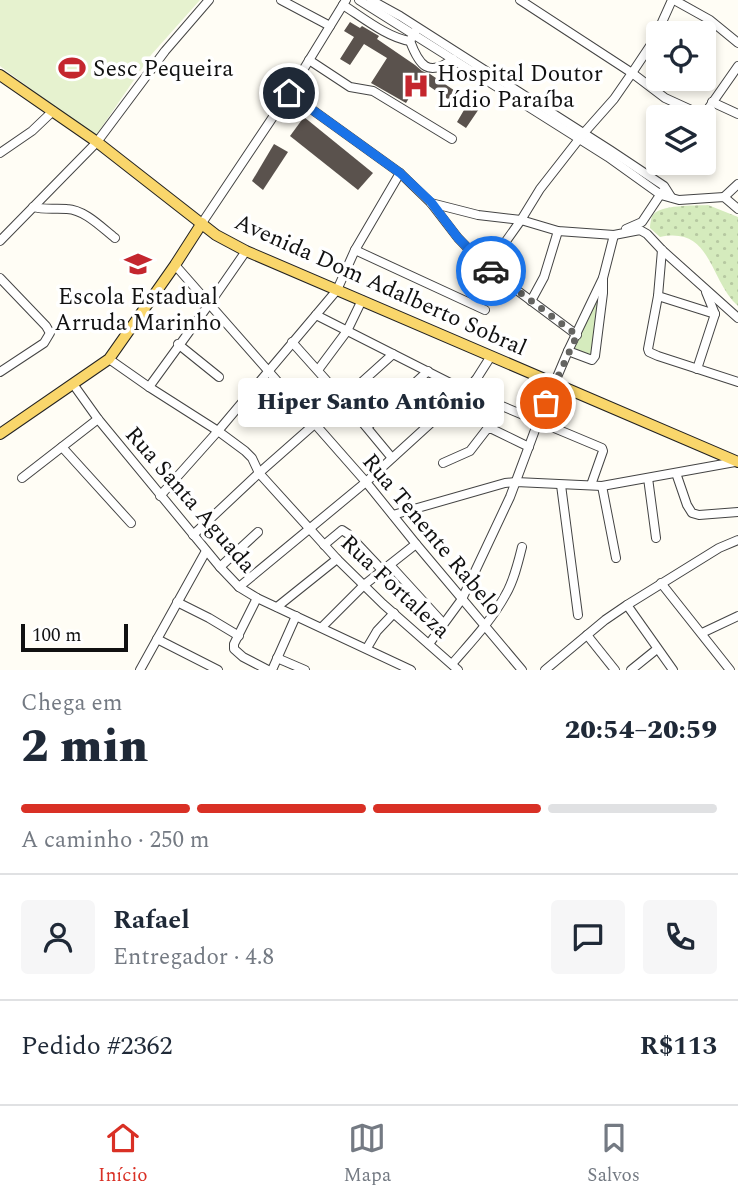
<!DOCTYPE html>
<html lang="pt">
<head>
<meta charset="utf-8">
<style>
	:root { --surface:#fff; --page:#f6f6f7; --text:#1f2937; --muted:#747a83; --line:#e0e1e3; --accent:#d93025 }
	body { margin:0; font-family:Spectral,serif; background:var(--page); color:var(--text); height:100vh; display:flex; flex-direction:column; font-size:26px; white-space:nowrap }
	* { box-sizing:border-box; margin:0 }
	p { font-size:23px; color:var(--muted) }
	.icon { flex:none; width:38px; height:38px; fill:none; stroke:currentColor; stroke-width:2; stroke-linecap:round; stroke-linejoin:round }
	.map { position:relative; height:670px; overflow:hidden }
	.sheet { display:flex; flex-direction:column; background:var(--surface); flex:1 }
	.sheet>* { flex:none }
	.tools { position:absolute; left:646px; top:21px; display:grid; gap:14px }
	.tools a { display:grid; place-items:center; width:70px; height:70px; border-radius:7px; background:var(--surface); box-shadow:0 4px 10px #0003; font-size:35px }
	.scale { position:absolute; left:21px; bottom:18px; width:107px; box-sizing:border-box; padding-left:7px; border:4px solid #111; border-top:0; font-size:19px; line-height:24px; white-space:nowrap; color:#111; -webkit-text-stroke:5px #fff; paint-order:stroke }
	.pin { position:absolute; display:grid; place-items:center; width:60px; height:60px; color:#fff; margin:-30px; border:4px solid #fff; border-radius:50%; box-shadow:0 2px 7px #0007 }
	.courier { position:absolute; display:grid; place-items:center; width:70px; height:70px; margin:-35px; border:5px solid #1a73e8; border-radius:50%; background:#fff; color:#222; box-shadow:0 2px 9px #0007 }
	.bubble { position:absolute; height:49px; border-radius:7px; background:var(--surface); box-shadow:0 4px 10px #0003; font-size:23px; font-weight:800; line-height:49px; text-align:center }
	.head em { font-style:normal; font-weight:800 }
	.head div { display:flex; flex-direction:column-reverse }
	.head { display:flex; align-items:center; justify-content:space-between; height:119px; padding:0 21px }
	h1 { font-size:46px; font-weight:800; line-height:52px }
	.bar { display:grid; grid-template-columns:repeat(4,1fr); gap:10px 7px; align-content:center; height:84px; padding:0 21px }
	.bar i { height:9px; border-radius:5px; background:var(--line) }
	.bar .active { background:var(--accent) }
	.bar p { grid-column:span 4 }
	.line { display:flex; align-items:center; gap:18px; padding:0 21px; border-top:2px solid var(--line) }
	.line div { flex:1 }
	.round { display:grid; place-items:center; flex:none; width:74px; height:74px; border-radius:7px; background:var(--page) }
	.dock { display:flex; justify-content:space-around; align-items:center; height:98px; border-top:2px solid var(--line); background:var(--surface); font-size:19px; color:var(--muted) }
	.dock a { display:grid; justify-items:center; gap:4px }
	.dock .active { color:var(--accent) }
	.map>svg:first-child { display:block }
</style>
</head>
<body>
<div class="map">
<svg width="738" height="670" viewBox="0 0 738 670">
	<defs>
		<pattern id="grass-dots" width="8" height="8" patternUnits="userSpaceOnUse" patternTransform="scale(1.75)"><rect width="8" height="8" fill="#d5ebbd"/><path d="M2 2h.1M6 6h.1" fill="none" stroke="#b6c8a1" stroke-width="1.8" stroke-linecap="round"/></pattern>
	</defs>
	<rect width="100%" height="100%" fill="#fffdf5"/>
	<path fill="url(#grass-dots)" d="M708,205l30,12v89c-29,-26 -26,-80 -78,-69l-10,-9c0,-4 1,-9 2,-12 8,-12 43,-10 56,-11z"/>
	<polygon fill="#d5ebbd" points="603,278 595,356 568,351"/>
	<polygon fill="#e6f2cf" points="0,0 200,0 151,55 95,137 0,66"/>
	<g fill="#5a524d">
		<polygon points="350,22 360,28 362,26 379,36 377,39 415,65 422,71 430,74 470,101 473,97 483,103 466,128 457,122 464,110 420,80 406,103 371,83 387,58 364,44 350,65 340,59 354,37 344,31"/>
		<polygon points="304,117 373,173 358,190 290,136"/>
		<polygon points="274,144 288,152 263,190 252,181"/>
	</g>
	<g fill="none" stroke-linecap="round" stroke-linejoin="round">
		<defs>
			<g id="minor">
				<polyline points="281,0 330,26"/>
				<polyline points="359,0 608,157 661,195 679,200 724,197 738,209"/>
				<polyline points="371,0 400,16 610,150 664,186 671,197"/>
				<polyline points="520,0 632,73 665,98 700,114 708,109 738,66"/>
				<polyline points="674,0 710,20 738,43"/>
				<path d="M343,5c19,12 45,33 67,36l6,-11"/>
				<path d="M410,41c9,24 18,37 43,18"/>
				<polyline points="309,60 350,87 373,91 452,139"/>
				<polyline points="289,93 400,173 431,203 458,238 487,268 577,335"/>
				<polyline points="712,102 738,114"/>
				<polyline points="0,153 32,131 53,111"/>
				<polyline points="724,197 738,184"/>
				<polyline points="431,203 478,215 521,220 558,231 614,235 640,230 647,234 662,250 738,318"/>
				<path d="M33,207c12,3 22,1 34,2 18,1 34,18 48,29"/>
				<polyline points="202,223 289,93 346,0"/>
				<polyline points="626,229 642,222 662,192"/>
				<polyline points="0,241 97,142 165,51 209,0"/>
				<polyline points="355,250 485,310"/>
				<polyline points="662,250 658,296 648,349 649,352 658,356 738,382"/>
				<polyline points="175,265 366,482 416,544 522,670"/>
				<polyline points="487,268 521,220 540,189 583,134 614,99 632,73 654,40 672,0"/>
				<polyline points="0,278 46,326 50,333 44,343 0,372"/>
				<polyline points="658,296 715,314"/>
				<polyline points="531,301 544,277 558,231"/>
				<polyline points="316,315 466,391 602,448 603,451 591,485"/>
				<polyline points="292,342 343,399 392,458"/>
				<polyline points="178,344 219,377"/>
				<polyline points="568,351 592,360 595,356 603,293 603,278"/>
				<polyline points="109,359 149,387 218,431 245,451 252,458 259,473 337,559 383,604 458,670"/>
				<polyline points="697,369 715,314 706,292"/>
				<polyline points="318,370 347,331 362,300"/>
				<polyline points="73,384 98,419 220,567 239,587 257,598 411,670"/>
				<polyline points="149,387 210,303 246,251"/>
				<polyline points="367,427 428,371"/>
				<polyline points="62,447 131,523"/>
				<polyline points="443,463 470,451 487,429 492,429 529,447"/>
				<polyline points="676,473 687,505 692,513 699,515 738,512"/>
				<polyline points="22,478 98,419"/>
				<polyline points="648,478 656,538"/>
				<polyline points="561,485 578,615"/>
				<polyline points="602,486 616,558"/>
				<polyline points="160,496 218,431 337,290 355,250 400,173"/>
				<polyline points="393,515 505,483 516,482 602,486 735,462"/>
				<polyline points="193,535 259,473 343,399 393,354"/>
				<polyline points="324,545 342,530 348,534 382,570"/>
				<polyline points="390,565 443,623"/>
				<polyline points="220,567 258,532"/>
				<polyline points="661,583 730,670"/>
				<polyline points="239,587 366,482 466,391 477,378 491,356"/>
				<polyline points="257,598 234,644 234,649 243,657 268,670"/>
				<polyline points="177,602 209,618 239,636"/>
				<polyline points="627,605 673,670"/>
				<polyline points="277,607 337,559"/>
				<polyline points="322,627 364,585 416,544"/>
				<polyline points="702,633 738,616"/>
				<polyline points="587,635 615,670"/>
				<polyline points="157,639 218,670"/>
				<polyline points="429,644 462,599 510,497 538,422 568,351 603,278 614,235"/>
				<polyline points="367,648 377,631 394,613"/>
				<polyline points="277,658 305,670"/>
				<path d="M452,664c19,-22 40,-44 54,-70 8,-14 12,-31 16,-47"/>
				<polyline points="140,670 206,551"/>
				<polyline points="272,670 296,616"/>
				<polyline points="545,670 605,620 627,605 719,548 738,540"/>
				<polyline points="631,670 657,649"/>
			</g>
			<g id="major">
				<polyline points="0,75 97,142 216,235 246,251 738,462"/>
				<polyline points="0,434 109,359 175,265 202,223"/>
			</g>
		</defs>
		<use href="#minor" stroke="#444" stroke-width="10"/>
		<use href="#major" stroke="#222" stroke-width="12"/>
		<use href="#minor" stroke="#fff" stroke-width="8"/>
		<use href="#major" stroke="#f9d66b" stroke-width="10"/>
	</g>
	<g fill="none" stroke-linecap="round" stroke-linejoin="round">
		<polyline stroke="#646461" stroke-width="7" stroke-dasharray="0 12.6" points="491,271 577,335 546,403"/>
		<polyline stroke="#1a73e8" stroke-width="9" points="289,93 400,173 431,202 458,238 491,271"/>
	</g>
	<defs>
		<symbol id="stadium-bare" viewBox="-9 -9 18 18"><path d="M0-5a6.5 5 0 1 0 0 10a6.5 5 0 1 0 0-10ZM-3.5-1.8h7v3.6h-7Z" fill="#c4262e" stroke="#fff" stroke-width="2.5" paint-order="stroke"/></symbol>
		<symbol id="hospital-bare" viewBox="-9 -9 18 18"><path d="M-5-5h3v3.5h4V-5h3V5h-3V1.5h-4V5h-3Z" fill="#c4262e" stroke="#fff" stroke-width="2.5" paint-order="stroke"/></symbol>
		<symbol id="school-bare" viewBox="-9 -9 18 18"><path d="M0-5L7-2L0 1L-7-2ZM-4 1L0 2.5L4 1V4Q0 6-4 4Z" fill="#c4262e" stroke="#fff" stroke-width="2.5" paint-order="stroke"/></symbol>
	</defs>
	<g fill-rule="evenodd">
		<use href="#stadium-bare" x="53" y="49" width="38" height="38"/>
		<use href="#hospital-bare" x="397" y="67" width="38" height="38"/>
		<use href="#school-bare" x="119" y="245" width="38" height="38"/>
	</g>
	<g text-anchor="middle" stroke-width="7" stroke-linejoin="round" paint-order="stroke">
		<g font-size="23" fill="#111" stroke="#fff" text-anchor="start">
			<text x="93" y="76">Sesc Pequeira</text>
			<text x="437" y="81">Hospital Doutor<tspan x="437" dy="26">Lídio Paraíba</tspan></text>
			<text x="138" y="304" text-anchor="middle">Escola Estadual<tspan x="138" dy="26">Arruda Marinho</tspan></text>
		</g>
		<g font-size="23" fill="#111" stroke="#fff">
			<text transform="translate(381 284) rotate(24)" y="8">Avenida Dom Adalberto Sobral</text>
			<text transform="translate(191 499) rotate(49)" y="8">Rua Santa Aguada</text>
			<text transform="translate(433 534) rotate(50)" y="8">Rua Tenente Rabelo</text>
			<text transform="translate(396 586) rotate(43)" y="8">Rua Fortaleza</text>
		</g>
	</g>
</svg>
<div class="tools">
<a><svg class="icon" aria-label="locate" viewBox="0 0 24 24"><circle cx="12" cy="12" r="6"/><path d="M12 2v4M12 18v4M2 12h4M18 12h4"/></svg></a>
<a><svg class="icon" aria-label="layers" viewBox="0 0 24 24"><path d="M12 4l9 5-9 5-9-5zM3 14l9 5 9-5"/></svg></a>
</div>
<div class="scale">100 m</div>
<div class="pin" style="left:546px;top:403px;background:#ea580c"><svg class="icon" aria-label="bag" viewBox="0 0 24 24"><path d="M5 8h14l-1 12H6zM9 8a3 3 0 0 1 6 0"/></svg></div>
<div class="pin" style="left:289px;top:93px;background:#1f2937"><svg class="icon" aria-label="home" viewBox="0 0 24 24"><path d="M3 11l9-7 9 7M6 9v11h12V9"/></svg></div>
<div class="courier" style="left:491px;top:271px"><svg class="icon" aria-label="car" viewBox="0 0 24 24"><path d="M5 17H2v-5l4-1 3-4h7l3 4 3 1v5h-3M9 17h6M6 11h13"/><circle cx="7" cy="17" r="2"/><circle cx="17" cy="17" r="2"/></svg></div>
<div class="bubble" style="left:238px;top:378px;width:266px">Hiper Santo Antônio</div>
</div>
<section class="sheet">
<div class="head"><div><h1>2 min</h1><p>Chega em</p></div><em>20:54–20:59</em></div>
<div class="bar"><i class="active"></i><i class="active"></i><i class="active"></i><i></i><p>A caminho · 250 m</p></div>
<div class="line" style="height:126px"><a class="round"><svg class="icon" aria-label="person" viewBox="0 0 24 24"><circle cx="12" cy="8" r="4"/><path d="M4 21q1-7 8-7t8 7"/></svg></a><div><b>Rafael</b><p>Entregador · 4.8</p></div><a class="round"><svg class="icon" aria-label="chat" viewBox="0 0 24 24"><path d="M4 5h16v11H9l-5 4z"/></svg></a><a class="round"><svg class="icon" aria-label="phone" viewBox="0 0 24 24"><path d="M5 4h4l2 5-3 2q2 4 5 5l2-3 5 2v4C11 20 4 13 5 4z"/></svg></a></div>
<div class="line" style="height:91px"><div>Pedido #2362</div><b>R$113</b></div>
</section>
<nav class="dock">
<a class="active"><svg class="icon" aria-label="home" viewBox="0 0 24 24"><path d="M3 11l9-7 9 7M6 9v11h12V9"/></svg>Início</a>
<a><svg class="icon" aria-label="map" viewBox="0 0 24 24"><path d="M3 6l6-2 6 2 6-2v14l-6 2-6-2-6 2zM9 4v14M15 6v14"/></svg>Mapa</a>
<a><svg class="icon" aria-label="saved" viewBox="0 0 24 24"><path d="M7 4h10v16l-5-4-5 4z"/></svg>Salvos</a>
</nav>
</body>
</html>
